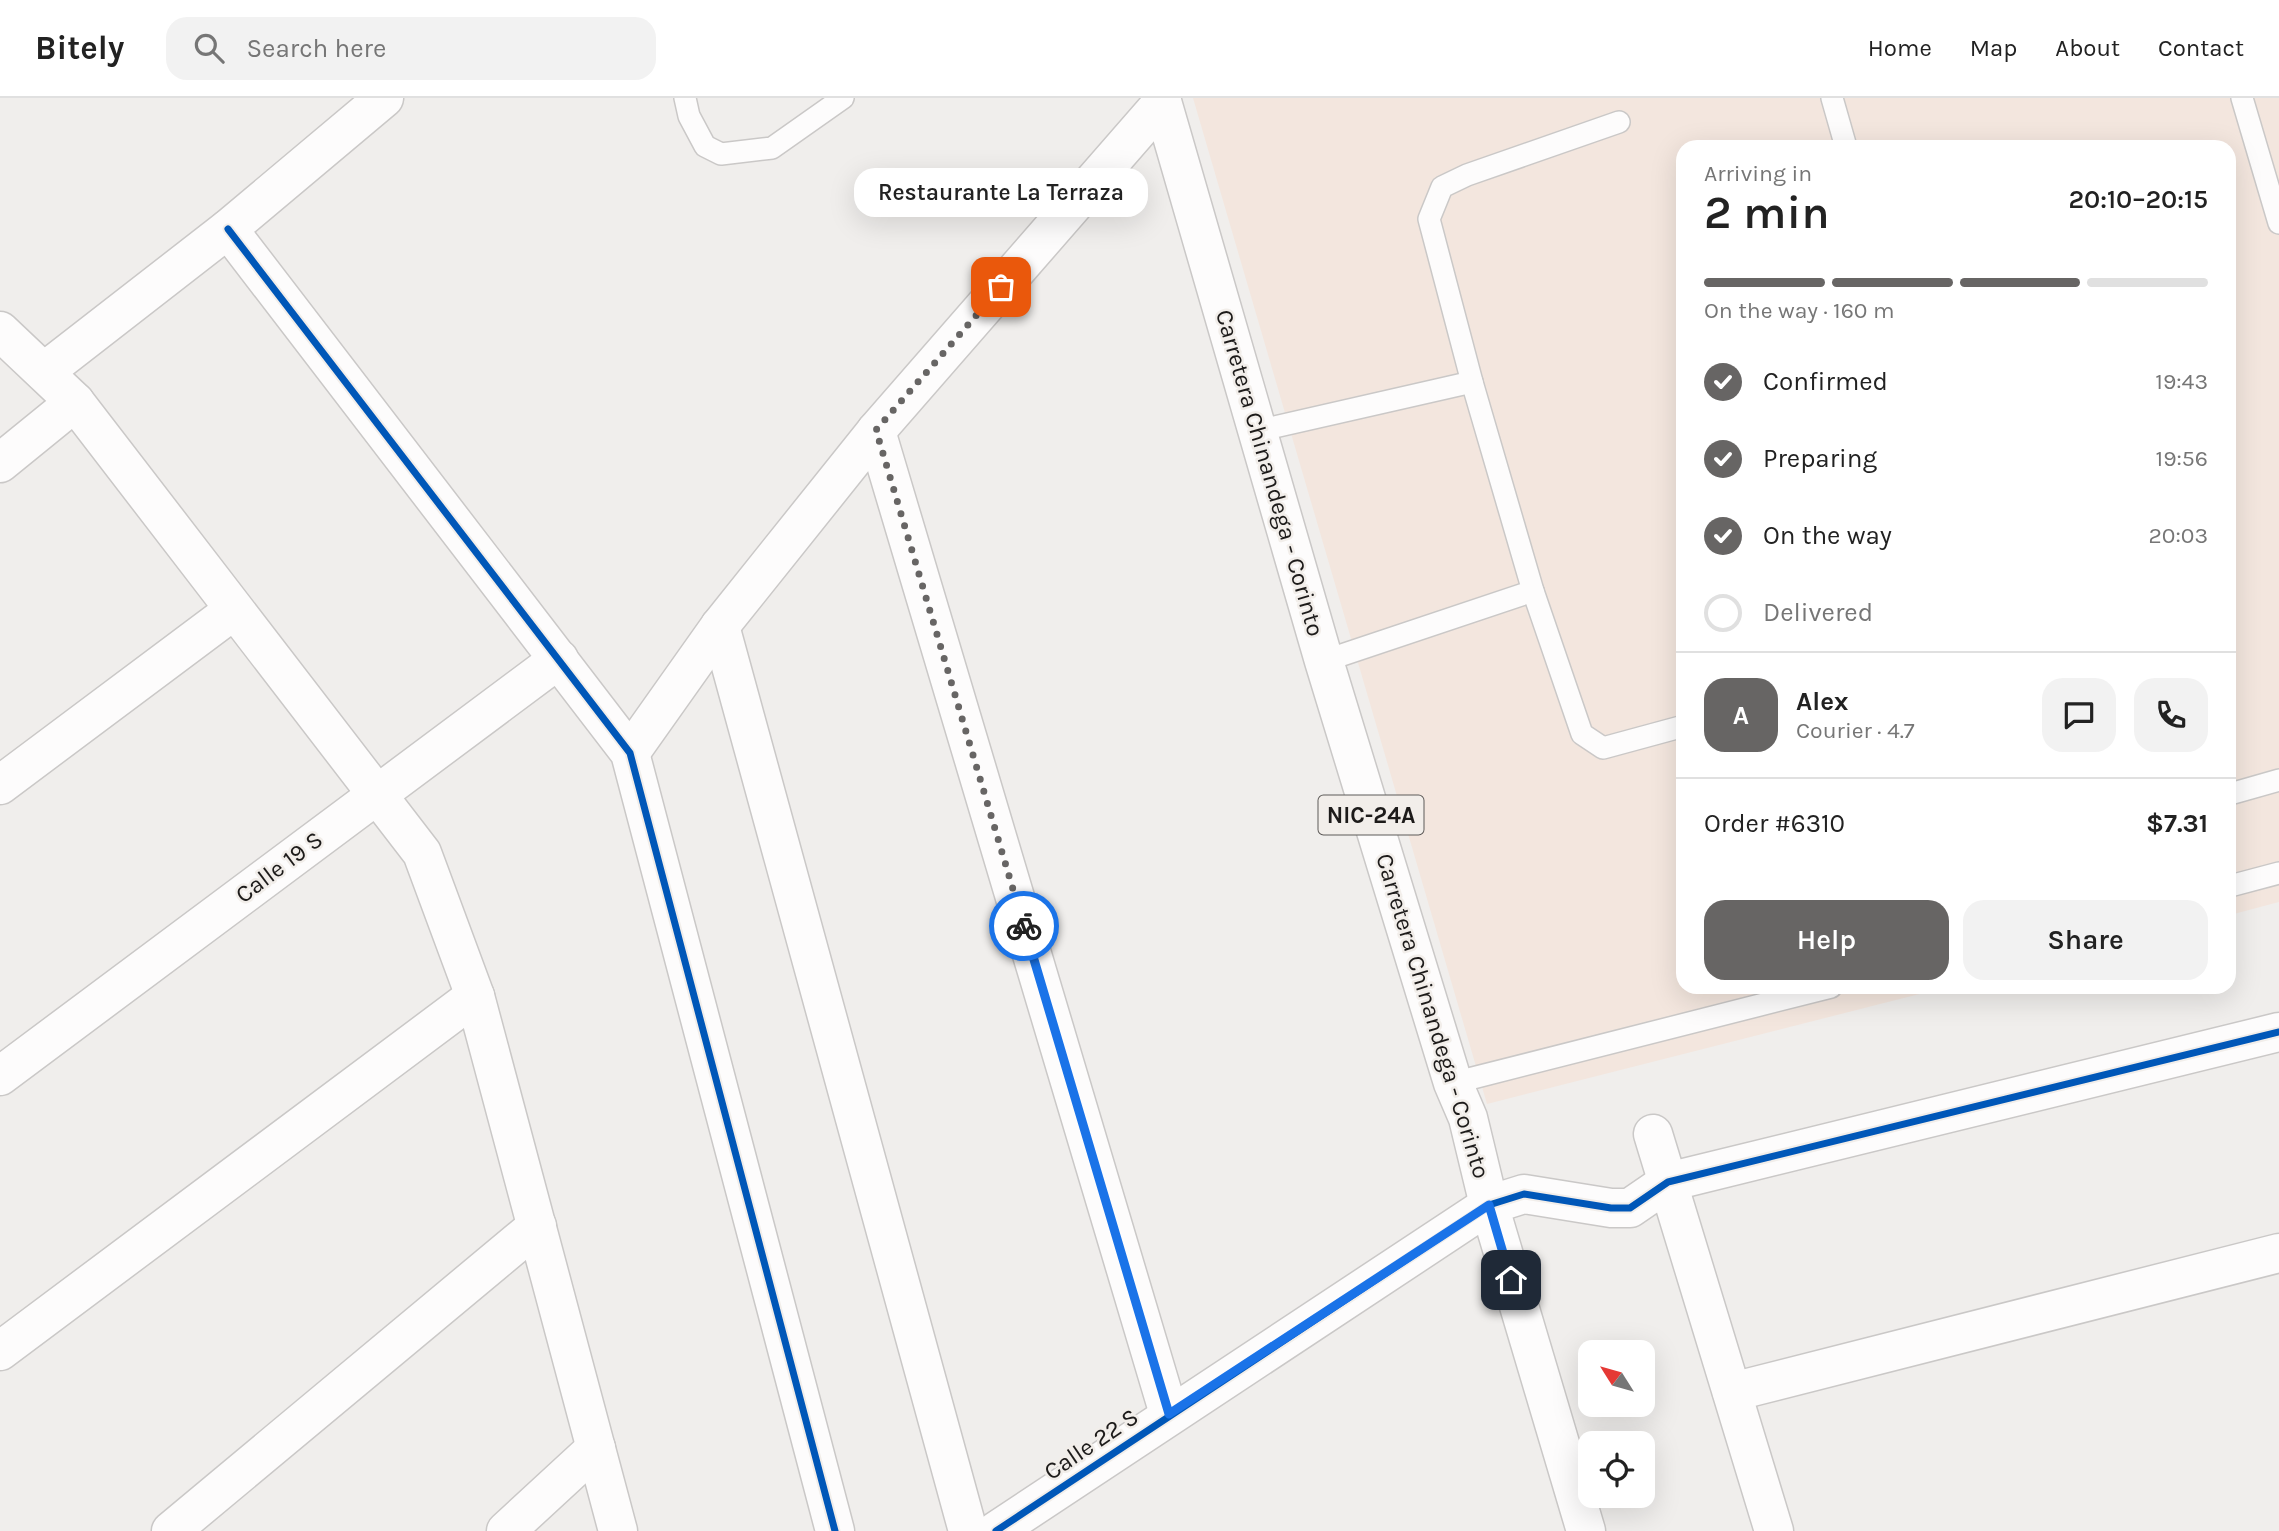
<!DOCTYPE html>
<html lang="en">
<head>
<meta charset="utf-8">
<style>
	:root { --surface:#fff; --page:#f2f2f2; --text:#222; --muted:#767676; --line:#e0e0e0; --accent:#676564 }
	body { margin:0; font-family:Karla,sans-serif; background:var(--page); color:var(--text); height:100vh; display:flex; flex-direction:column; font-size:26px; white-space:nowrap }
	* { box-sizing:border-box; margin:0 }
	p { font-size:23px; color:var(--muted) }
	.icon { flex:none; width:38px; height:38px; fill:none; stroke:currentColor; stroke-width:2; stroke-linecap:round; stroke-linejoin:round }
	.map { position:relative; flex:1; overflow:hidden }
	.details { position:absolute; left:1676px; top:42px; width:560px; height:854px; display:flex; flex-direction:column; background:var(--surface); border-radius:21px; box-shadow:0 7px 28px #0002 }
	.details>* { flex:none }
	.needle { width:46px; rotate:307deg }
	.controls { position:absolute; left:1578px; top:1242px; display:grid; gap:14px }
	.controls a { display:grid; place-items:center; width:77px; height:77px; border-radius:14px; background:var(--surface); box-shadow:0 7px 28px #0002; font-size:35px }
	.pin { position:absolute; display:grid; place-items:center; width:60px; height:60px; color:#fff; margin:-30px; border-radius:14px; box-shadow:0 4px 10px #0006 }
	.courier { position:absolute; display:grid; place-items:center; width:70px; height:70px; margin:-35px; border:5px solid #1a73e8; border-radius:50%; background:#fff; color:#222; box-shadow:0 2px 9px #0007 }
	.bubble { position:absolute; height:49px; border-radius:21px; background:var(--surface); box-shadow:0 7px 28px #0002; font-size:23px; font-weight:600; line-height:49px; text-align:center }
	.summary em { font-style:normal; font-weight:600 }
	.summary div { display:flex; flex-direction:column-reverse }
	.summary { display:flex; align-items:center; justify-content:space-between; height:119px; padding:0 28px }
	h1 { font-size:46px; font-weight:600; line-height:52px }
	.bar { display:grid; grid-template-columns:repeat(4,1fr); gap:10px 7px; align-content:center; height:84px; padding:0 28px }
	.bar i { height:9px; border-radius:5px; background:var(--line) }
	.bar .active { background:var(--accent) }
	.bar p { grid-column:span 4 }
	.line { display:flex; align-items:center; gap:18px; padding:0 28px; border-top:2px solid var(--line) }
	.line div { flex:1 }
	.round { display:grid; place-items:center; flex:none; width:74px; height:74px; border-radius:21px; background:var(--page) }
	ol { padding:0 28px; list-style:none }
	li { display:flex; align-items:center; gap:21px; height:77px }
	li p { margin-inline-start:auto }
	li .icon { padding:7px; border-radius:50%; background:var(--accent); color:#fff; stroke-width:4 }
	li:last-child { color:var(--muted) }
	li i { width:38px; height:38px; border:4px solid var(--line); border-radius:50% }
	.cta { display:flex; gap:14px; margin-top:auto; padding:14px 28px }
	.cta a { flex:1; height:80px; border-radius:21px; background:var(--accent); color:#fff; font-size:28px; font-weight:600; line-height:80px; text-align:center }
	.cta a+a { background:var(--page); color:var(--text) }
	header { display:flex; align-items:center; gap:42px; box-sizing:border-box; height:98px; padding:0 35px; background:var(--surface); border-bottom:2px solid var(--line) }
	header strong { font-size:33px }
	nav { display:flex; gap:38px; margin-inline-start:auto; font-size:24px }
	.search { width:490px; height:63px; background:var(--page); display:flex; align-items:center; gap:18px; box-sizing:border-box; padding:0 24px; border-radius:21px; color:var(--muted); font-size:26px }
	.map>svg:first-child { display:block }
</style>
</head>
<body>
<header>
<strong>Bitely</strong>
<div class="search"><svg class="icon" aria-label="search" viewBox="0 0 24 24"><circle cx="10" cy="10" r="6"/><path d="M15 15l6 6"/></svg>Search here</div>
<nav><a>Home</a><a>Map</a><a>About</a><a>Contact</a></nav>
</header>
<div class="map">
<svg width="2279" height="1433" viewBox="0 0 2279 1433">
	<rect width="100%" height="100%" fill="#f0eeec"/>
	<polygon fill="#f3e6de" points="1193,0 2279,0 2279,804 2230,817 2230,49 1684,49 1684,889 1947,889 1487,1006"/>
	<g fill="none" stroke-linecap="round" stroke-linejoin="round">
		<defs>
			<g id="lane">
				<polyline points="685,0 689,18 705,48 721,56 772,50 843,0"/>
				<polyline points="1832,0 1846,49"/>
				<polyline points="2242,0 2279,125"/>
				<polyline points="1619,24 1467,77 1442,89 1429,121 1472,284 1533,493 1582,636 1603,650 1684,628"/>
				<polyline points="1257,333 1472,284"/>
				<polyline points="1324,563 1533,493"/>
				<polyline points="2230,696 2279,682"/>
				<polyline points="2230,788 2279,775"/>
				<polyline points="1453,985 1831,889"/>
			</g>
			<g id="street">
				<polyline points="228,131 630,655 835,1433"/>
				<polyline points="0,233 75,304 422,755 475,898 618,1433"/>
				<polyline points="44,274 228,131 384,0"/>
				<polyline points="876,333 1169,1316"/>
				<polyline points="0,365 75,304"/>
				<polyline points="720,528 968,1433"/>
				<polyline points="630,655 720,528 876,333 1162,5"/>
				<polyline points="0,687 234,512"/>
				<polyline points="0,978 559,561"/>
				<polyline points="1653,1036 1774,1433"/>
				<polyline points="0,1253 475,898"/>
				<polyline points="1732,1294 2279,1155"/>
				<polyline points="171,1433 537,1128"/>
				<polyline points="506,1433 596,1350"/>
				<polyline points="996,1433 1489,1107 1524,1096 1611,1110 1630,1110 1668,1084 2279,934"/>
			</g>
			<polyline id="highway" points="1161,0 1324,563 1453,985 1468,1020 1489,1107 1586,1433"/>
		</defs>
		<use href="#lane" stroke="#cac8c7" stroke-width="24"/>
		<use href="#street" stroke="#cac8c7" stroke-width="41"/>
		<use href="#highway" stroke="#cac8c7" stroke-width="41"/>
		<use href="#lane" stroke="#fdfcfc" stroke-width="21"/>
		<use href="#street" stroke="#fdfcfc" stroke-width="38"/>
		<use href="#highway" stroke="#fdfcfc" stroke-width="38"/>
		<defs>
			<g id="cycleway">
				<polyline points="228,131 630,655 835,1433"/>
				<polyline points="996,1433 1489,1107 1524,1096 1611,1110 1630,1110 1668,1084 2279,934"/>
			</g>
		</defs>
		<use href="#cycleway" stroke="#f2eeea" stroke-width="11"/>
		<use href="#cycleway" stroke="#0057b8" stroke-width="7"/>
	</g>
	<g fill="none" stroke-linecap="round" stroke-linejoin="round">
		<polyline stroke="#676564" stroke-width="7" stroke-dasharray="0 12.6" points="1001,189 876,332 1024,828"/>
		<polyline stroke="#1a73e8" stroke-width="9" points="1024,828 1169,1316 1489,1107 1511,1182"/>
	</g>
	<g text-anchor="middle" stroke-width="5" stroke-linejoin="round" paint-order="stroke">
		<rect fill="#f2eeea" stroke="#5d5a58" stroke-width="2" x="1318.5" y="697.5" width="105" height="39" rx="5"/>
		<g font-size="23" font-weight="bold" fill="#1d1b1a">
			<text x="1371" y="725">NIC-24A</text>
		</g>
		<g font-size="24" fill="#1d1b1a" stroke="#f2eeea">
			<text transform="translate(1270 375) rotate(74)" y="8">Carretera Chinandega - Corinto</text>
			<text transform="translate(279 769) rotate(-37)" y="8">Calle 19 S</text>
			<text transform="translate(1433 918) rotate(73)" y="8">Carretera Chinandega - Corinto</text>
			<text transform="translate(1091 1346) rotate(-34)" y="8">Calle 22 S</text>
		</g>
	</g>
</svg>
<div class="controls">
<a><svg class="needle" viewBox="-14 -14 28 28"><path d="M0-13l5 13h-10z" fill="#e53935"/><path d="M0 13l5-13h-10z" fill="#767676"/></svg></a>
<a><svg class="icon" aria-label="locate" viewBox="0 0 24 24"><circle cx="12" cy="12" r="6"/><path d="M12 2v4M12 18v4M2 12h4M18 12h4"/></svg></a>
</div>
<div class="pin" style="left:1001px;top:189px;background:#ea580c"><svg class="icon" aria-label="bag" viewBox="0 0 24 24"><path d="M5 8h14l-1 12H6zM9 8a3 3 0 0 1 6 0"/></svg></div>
<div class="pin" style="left:1511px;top:1182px;background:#1f2937"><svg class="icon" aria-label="home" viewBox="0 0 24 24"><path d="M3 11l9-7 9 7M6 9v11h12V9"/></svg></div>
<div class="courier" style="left:1024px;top:828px"><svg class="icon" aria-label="bike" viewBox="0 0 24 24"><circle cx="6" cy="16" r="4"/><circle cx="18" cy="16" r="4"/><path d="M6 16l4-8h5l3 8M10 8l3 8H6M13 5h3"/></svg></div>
<div class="bubble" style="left:854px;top:70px;width:294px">Restaurante La Terraza</div>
<section class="details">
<div class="summary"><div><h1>2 min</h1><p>Arriving in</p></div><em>20:10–20:15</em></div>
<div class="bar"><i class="active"></i><i class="active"></i><i class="active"></i><i></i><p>On the way · 160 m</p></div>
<ol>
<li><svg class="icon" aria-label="check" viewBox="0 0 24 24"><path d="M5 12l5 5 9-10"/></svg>Confirmed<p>19:43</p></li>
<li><svg class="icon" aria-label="check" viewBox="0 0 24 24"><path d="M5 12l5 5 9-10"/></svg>Preparing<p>19:56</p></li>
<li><svg class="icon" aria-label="check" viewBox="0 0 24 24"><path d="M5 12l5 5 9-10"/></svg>On the way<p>20:03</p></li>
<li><i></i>Delivered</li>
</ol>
<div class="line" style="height:126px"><b class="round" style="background:var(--accent);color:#fff">A</b><div><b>Alex</b><p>Courier · 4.7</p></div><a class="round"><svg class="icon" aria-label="chat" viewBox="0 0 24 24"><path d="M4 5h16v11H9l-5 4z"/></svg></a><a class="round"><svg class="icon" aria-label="phone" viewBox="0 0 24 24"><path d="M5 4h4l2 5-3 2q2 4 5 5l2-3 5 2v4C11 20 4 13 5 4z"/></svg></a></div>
<div class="line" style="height:91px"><div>Order #6310</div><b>$7.31</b></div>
<div class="cta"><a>Help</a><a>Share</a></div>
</section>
</div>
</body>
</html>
